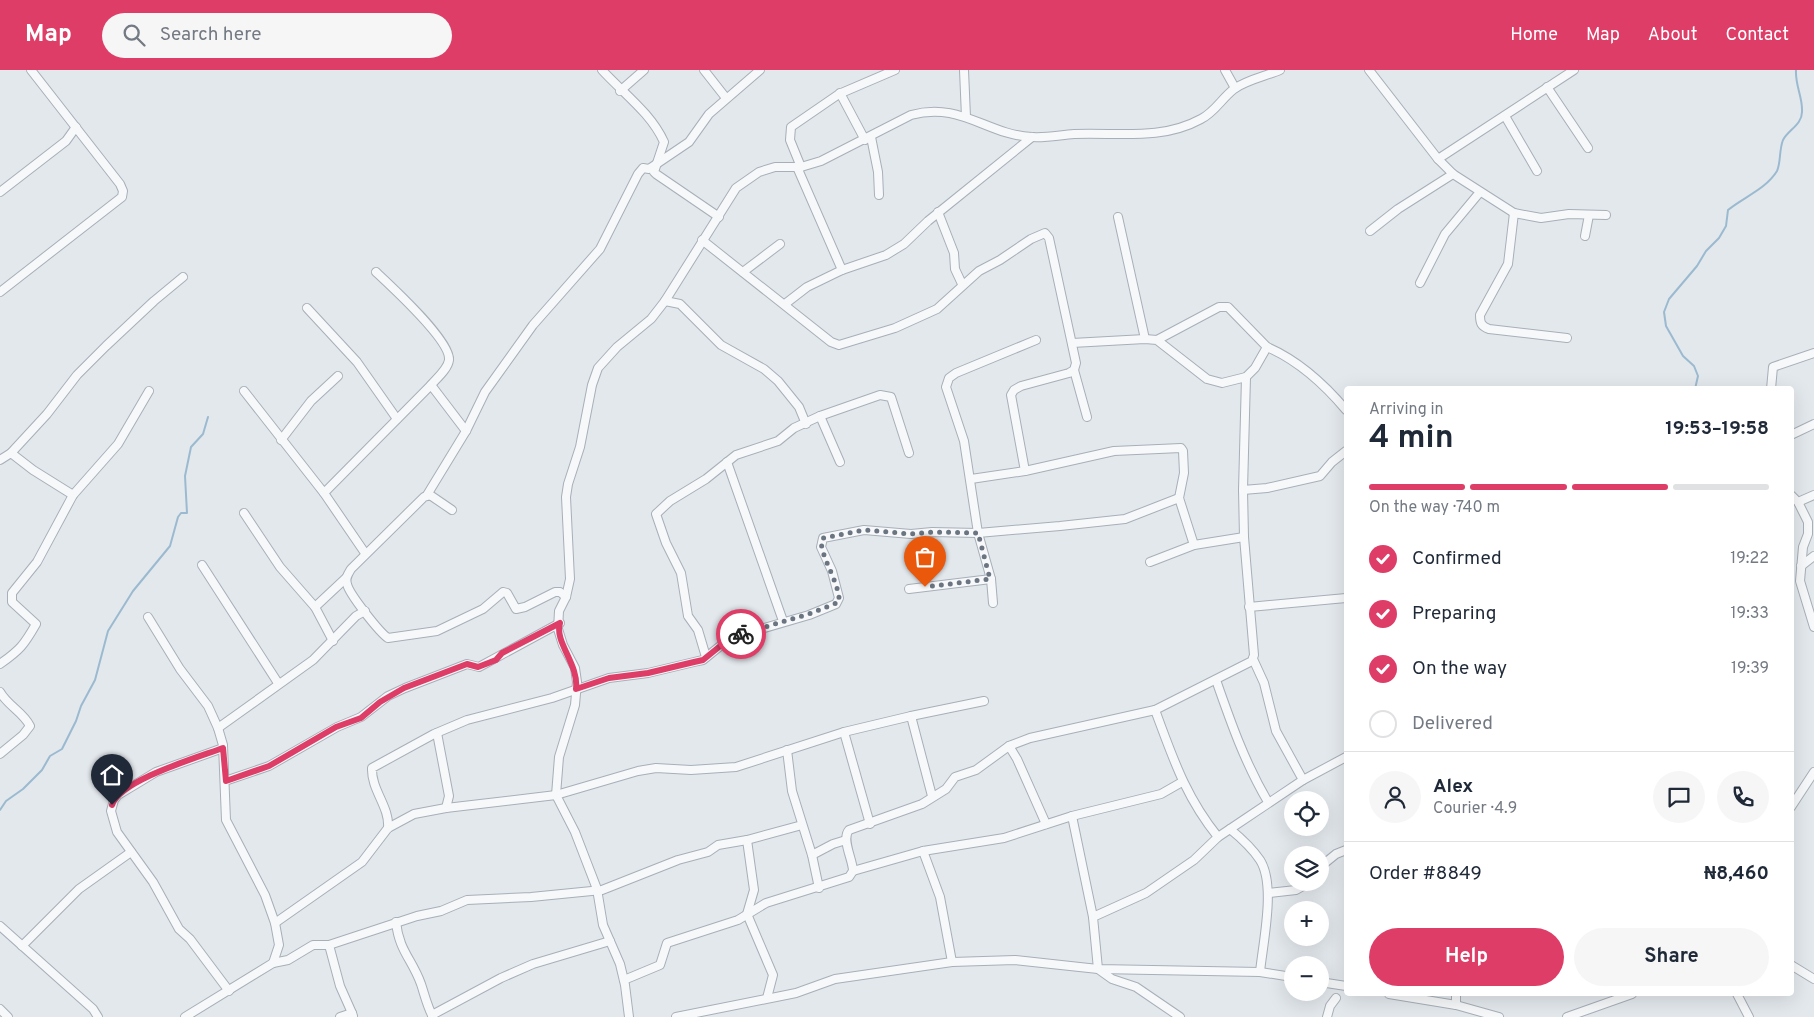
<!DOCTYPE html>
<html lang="en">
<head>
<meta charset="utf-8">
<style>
	:root { --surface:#fff; --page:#f6f6f7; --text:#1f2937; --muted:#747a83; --line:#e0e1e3; --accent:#dd3d66 }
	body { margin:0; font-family:Overpass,sans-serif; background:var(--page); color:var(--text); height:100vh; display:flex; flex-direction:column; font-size:19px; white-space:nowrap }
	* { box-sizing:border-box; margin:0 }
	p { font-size:16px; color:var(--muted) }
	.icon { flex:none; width:28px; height:28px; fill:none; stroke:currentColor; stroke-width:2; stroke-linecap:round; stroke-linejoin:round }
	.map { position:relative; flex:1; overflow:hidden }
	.panel { position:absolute; left:1344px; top:316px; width:450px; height:610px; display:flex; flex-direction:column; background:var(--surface); border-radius:5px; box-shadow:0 5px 20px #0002 }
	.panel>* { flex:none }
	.buttons { position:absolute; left:1284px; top:721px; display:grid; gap:10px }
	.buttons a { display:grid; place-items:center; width:45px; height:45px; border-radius:50%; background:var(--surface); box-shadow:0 5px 20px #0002; font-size:25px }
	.pin { position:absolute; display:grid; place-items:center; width:42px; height:42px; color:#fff; margin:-51px -21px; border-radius:50% 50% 50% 0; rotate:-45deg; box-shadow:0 0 5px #0007 }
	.pin .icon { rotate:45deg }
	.courier { position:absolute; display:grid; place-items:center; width:50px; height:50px; margin:-25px; border:4px solid #dd3d66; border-radius:50%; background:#fff; color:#222; box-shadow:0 1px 6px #0007 }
	.head em { font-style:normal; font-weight:700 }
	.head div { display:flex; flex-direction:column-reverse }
	.head { display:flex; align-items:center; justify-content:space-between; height:85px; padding:0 25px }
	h1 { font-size:32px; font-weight:700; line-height:38px }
	.bar { display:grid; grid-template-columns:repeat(4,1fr); gap:8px 5px; align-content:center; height:60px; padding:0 25px }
	.bar i { height:6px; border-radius:4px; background:var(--line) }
	.bar .current { background:var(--accent) }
	.bar p { grid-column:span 4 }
	.line { display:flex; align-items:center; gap:12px; padding:0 25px; border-top:1px solid var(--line) }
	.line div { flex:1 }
	.round { display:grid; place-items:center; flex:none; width:52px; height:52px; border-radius:26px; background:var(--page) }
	ol { padding:0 25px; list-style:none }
	li { display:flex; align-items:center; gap:15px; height:55px }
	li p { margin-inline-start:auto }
	li .icon { padding:5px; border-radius:50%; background:var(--accent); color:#fff; stroke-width:4 }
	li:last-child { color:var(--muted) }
	li i { width:28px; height:28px; border:2px solid var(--line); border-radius:50% }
	.action { display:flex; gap:10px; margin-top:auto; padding:10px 25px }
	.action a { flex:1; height:58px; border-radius:30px; background:var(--accent); color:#fff; font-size:20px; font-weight:700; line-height:58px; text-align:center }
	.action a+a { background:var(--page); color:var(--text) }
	header { display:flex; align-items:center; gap:30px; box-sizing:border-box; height:70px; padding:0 25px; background:var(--accent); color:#fff }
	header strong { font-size:24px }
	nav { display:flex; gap:28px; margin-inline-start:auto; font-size:18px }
	.search { width:350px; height:45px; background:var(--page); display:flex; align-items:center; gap:12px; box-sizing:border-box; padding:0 18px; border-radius:28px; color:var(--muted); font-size:19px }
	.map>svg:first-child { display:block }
</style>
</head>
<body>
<header>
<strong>Map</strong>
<div class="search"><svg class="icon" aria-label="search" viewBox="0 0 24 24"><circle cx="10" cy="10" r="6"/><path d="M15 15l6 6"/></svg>Search here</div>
<nav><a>Home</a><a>Map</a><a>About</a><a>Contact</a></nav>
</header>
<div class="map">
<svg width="1814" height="947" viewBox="0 0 1814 947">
	<rect width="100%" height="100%" fill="#e3e8ed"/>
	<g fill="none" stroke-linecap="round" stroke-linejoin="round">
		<g stroke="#9bbad0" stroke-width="2">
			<path d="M1695,319l3,-13 -4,-10 -11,-10 -17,-30 -2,-14 5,-13 28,-33 9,-15 13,-13 7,-12 2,-16c16,-13 38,-21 49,-39 4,-9 2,-21 6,-31 5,-10 19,-15 19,-28 1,-15 -7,-26 -6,-42"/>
			<polyline points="0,740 6,731 23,719 42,700 50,686 62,679 76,651 81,636 95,610 108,561 133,521 170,476 178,447 181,443 187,443 185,406 191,377 203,364 208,347"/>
		</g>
		<defs>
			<g id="minor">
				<path d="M602,0c21,23 49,43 62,72l-10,30 2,2 63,43"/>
				<polyline points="704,0 726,28"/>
				<polyline points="964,0 966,47"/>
				<polyline points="1225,0 1235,18"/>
				<polyline points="1369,0 1438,89 1453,104 1514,143 1541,148 1569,144 1606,145"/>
				<polyline points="1547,17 1588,78"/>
				<polyline points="620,21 644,0"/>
				<polyline points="840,23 865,70"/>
				<polyline points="1505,46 1537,101"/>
				<polyline points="871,67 878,102 879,125"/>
				<polyline points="1438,89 1574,0"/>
				<polyline points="797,97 842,200"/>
				<polyline points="801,97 790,70 791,57 839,24 895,0"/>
				<polyline points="0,122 66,71 76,57"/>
				<polyline points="938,142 954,183 955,199 962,214"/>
				<path d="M1514,143l-6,51 -28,51c0,8 1,11 9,14l78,9"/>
				<polyline points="1118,147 1145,269"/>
				<polyline points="1370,161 1398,139 1453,104"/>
				<polyline points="1585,166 1589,145"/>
				<polyline points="702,170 831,272 839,275 895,258 937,239 979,201 1000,190 1031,169 1045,163 1049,168 1076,293 1074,300 1069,303 1021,316 1014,320 1011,325 1025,401"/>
				<path d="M376,202c15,14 75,69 73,88 -1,9 -13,19 -18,25"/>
				<polyline points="743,202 780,174"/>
				<polyline points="1420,213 1445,164 1480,122"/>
				<polyline points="0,222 122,127 123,121 120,114 31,0"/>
				<polyline points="665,231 680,234 721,275 764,299 778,311 799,337 806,354"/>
				<polyline points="785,234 807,217 842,200 886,185 904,174 928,151 1032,67"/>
				<polyline points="307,238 357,292 397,349"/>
				<polyline points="1072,273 1145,269 1157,270 1219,237 1228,237 1267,277 1255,298 1246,307 1222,313 1207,309 1157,270"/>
				<path d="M1267,277c30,13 58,38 79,63"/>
				<polyline points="1074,300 1087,347"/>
				<polyline points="1246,307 1243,420 1267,418 1320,406 1332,392 1346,381"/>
				<polyline points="1771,319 1773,297 1814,283"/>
				<polyline points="244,321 324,423 431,315 466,361"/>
				<polyline points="820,346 840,392"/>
				<polyline points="1791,365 1814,354"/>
				<polyline points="281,370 311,331 338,306"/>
				<polyline points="11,383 47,344 77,305 106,276 154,231 183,207"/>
				<polyline points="0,390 11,383 33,400 73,425"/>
				<polyline points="727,392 783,551"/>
				<polyline points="971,409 1025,401 1114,381 1181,378 1183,381 1184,403 1179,428 1194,475"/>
				<polyline points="324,423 365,483"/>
				<polyline points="427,425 466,361 485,322 533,255 600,179 638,104 643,98 649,99 689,72 709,44 760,0"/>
				<polyline points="1791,425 1798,432 1808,452 1808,464 1803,477 1800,511 1814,557"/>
				<polyline points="1798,432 1814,425"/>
				<path d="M452,440l-22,-15 -6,2 -73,72c-3,5 -6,9 -4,15 2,10 33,49 41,54l49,-7 46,-22 20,-17 4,1 9,16 9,-2 30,-15h5l6,5"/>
				<polyline points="244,443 280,497 315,537"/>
				<polyline points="1150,492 1194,475 1244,467"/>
				<polyline points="202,495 278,613"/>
				<polyline points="1801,496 1814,486"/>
				<polyline points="909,519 991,509"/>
				<polyline points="993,533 991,509 978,463 964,371 946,317 949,308 956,303 1036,270"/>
				<polyline points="1249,537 1346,528"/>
				<polyline points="148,547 180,599 208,636 218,658 223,675 226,750 265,825 275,853 279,875 273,893 185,947"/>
				<polyline points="333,571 315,537 346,508"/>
				<polyline points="706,587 698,560 688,546 681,503 666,473 656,444 670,431 706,409 736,385 778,371 794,358 820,346 880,325 891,327 909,383"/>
				<path d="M0,594c20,-14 24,-19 36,-40l-24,-22v-9l25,-31 36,-67 45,-51 31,-53"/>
				<path d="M1216,610c15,43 29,83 52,122"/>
				<path d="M0,622c8,14 23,20 30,34l-7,9 -23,19"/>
				<path d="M1155,640c18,48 30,86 63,127l-24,23 -48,33 -53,24 5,52 14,10 24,8 44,30"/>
				<polyline points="911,646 932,726"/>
				<polyline points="218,658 313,590 356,546 365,541"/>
				<polyline points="844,662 870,754"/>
				<polyline points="437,663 449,726 446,738"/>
				<polyline points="1009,676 1017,689 1046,754"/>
				<polyline points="223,678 156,702 118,725 114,730 111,741 117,762 153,812 179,859 190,869 229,921"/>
				<polyline points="787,680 792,721 812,785 819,818"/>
				<polyline points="1303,710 1346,687"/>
				<polyline points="225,711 269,696 337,657 361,647 388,626 405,618 467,594 479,597 560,553"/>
				<polyline points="1791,737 1814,702"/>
				<polyline points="1072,746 1161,724 1182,712"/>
				<path d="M388,758c2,-21 -17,-38 -16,-60l62,-34 33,-14 85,-22 57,-20 39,-5 46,-11 9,-2 27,-22 79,-23 27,-11 3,-6 -7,-27 -11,-24 2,-9 41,-8 47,4 21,-2 46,1 82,-7 65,-7 54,-21"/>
				<polyline points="1230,759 1303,710 1276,661 1264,613 1253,589"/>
				<path d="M1218,767l12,-8c11,9 22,19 30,31 16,25 3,82 0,112"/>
				<polyline points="747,770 802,755"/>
				<polyline points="923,781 940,827 952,892"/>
				<polyline points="812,785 833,774 846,770"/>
				<polyline points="1320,797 1336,784 1346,780"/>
				<polyline points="853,801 923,781 1004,768 1072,746 1093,847"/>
				<polyline points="1269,823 1296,820 1310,812"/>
				<path d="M396,852c3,29 16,37 25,62 4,12 6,22 12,33"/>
				<polyline points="275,853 362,792 388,758 414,744 446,738 556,725 638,701 656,698 691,700 736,697 844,662 911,646 984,631"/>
				<polyline points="0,856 93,939 98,947"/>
				<polyline points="329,875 340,916 352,943"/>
				<polyline points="22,876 79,819 131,782"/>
				<polyline points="273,893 288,890 313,875 329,875 417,846 441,841 467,830 531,827 602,820 678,790 708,782 718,775 747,770 754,820 747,844 773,905 767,928"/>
				<polyline points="1791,895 1814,909"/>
				<path d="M624,910l36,-15 7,-22 71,-23 28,-17 83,-26 4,-6c0,-11 -12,-32 -4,-41l73,-26 24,-15 9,-12 21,-7 33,-24 21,-8 125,-28 97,-49 2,-6 -10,-118 -1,-47"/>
				<polyline points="1320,912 1346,916"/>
				<polyline points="1389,924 1456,935 1499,947"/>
				<polyline points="1456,924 1456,935"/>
				<polyline points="1737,924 1749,947"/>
				<polyline points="0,939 8,947"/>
				<polyline points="432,945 501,908 533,894 610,871"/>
				<polyline points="340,947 352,943 353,946"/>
				<path d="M629,947l-4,-32 -5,-21 -17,-39 -6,-36 -22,-57 -19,-37 3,-38 16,-52 2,-23 -2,-14 -12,-23 -5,-16 1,-18 7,-14 4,-18 -4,-82 2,-13 12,-37 12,-62 6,-17 19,-21 34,-28 14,-18 71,-113 23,-16 16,-5h26l20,-6 90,-46c49,-14 76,20 121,22 14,1 28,-2 42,-3 43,-2 87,7 127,-15 14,-7 21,-21 33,-30 12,-9 32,-13 46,-19"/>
				<polyline points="676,947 796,923 835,909 952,892 1015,890 1098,899 1260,902 1292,907"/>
				<polyline points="1327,947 1330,936 1336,928"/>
				<polyline points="1567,947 1632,924"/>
			</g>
		</defs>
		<use href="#minor" stroke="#a7afb8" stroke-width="10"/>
		<use href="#minor" stroke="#f7f8fa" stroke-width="8"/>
	</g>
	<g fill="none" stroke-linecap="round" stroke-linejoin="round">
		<path stroke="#6a7581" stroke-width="5" stroke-dasharray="0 9" d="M741,564l68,-20 30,-12c2,-18 -24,-54 -16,-64l41,-8 47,4 21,-2 46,1 12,46 -65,8"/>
		<path stroke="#dd3d66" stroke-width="6" d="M112,735c8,-25 87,-48 111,-57l3,33 43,-15 67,-39 25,-9 19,-16 24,-14 63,-24 11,3 18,-7 6,-7 58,-30c-6,19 19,41 16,66l33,-11 39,-5 46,-11 9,-2 27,-22 11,-4"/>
	</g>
</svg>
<div class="buttons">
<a><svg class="icon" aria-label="locate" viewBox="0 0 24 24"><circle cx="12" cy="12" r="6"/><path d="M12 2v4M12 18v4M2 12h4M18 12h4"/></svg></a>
<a><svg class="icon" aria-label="layers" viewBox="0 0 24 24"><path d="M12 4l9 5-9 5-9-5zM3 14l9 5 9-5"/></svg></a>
<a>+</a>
<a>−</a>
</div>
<div class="pin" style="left:925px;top:517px;background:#ea580c"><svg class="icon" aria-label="bag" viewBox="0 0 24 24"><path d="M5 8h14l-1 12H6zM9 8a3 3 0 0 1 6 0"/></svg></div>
<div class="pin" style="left:112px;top:735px;background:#1f2937"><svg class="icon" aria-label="home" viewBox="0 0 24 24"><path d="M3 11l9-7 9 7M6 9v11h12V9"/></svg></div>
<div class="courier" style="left:741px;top:564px"><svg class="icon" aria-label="bike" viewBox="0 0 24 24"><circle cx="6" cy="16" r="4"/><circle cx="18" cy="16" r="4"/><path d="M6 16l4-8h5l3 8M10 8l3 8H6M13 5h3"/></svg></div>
<section class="panel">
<div class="head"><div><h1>4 min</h1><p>Arriving in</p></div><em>19:53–19:58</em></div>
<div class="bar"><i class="current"></i><i class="current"></i><i class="current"></i><i></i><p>On the way · 740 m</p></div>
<ol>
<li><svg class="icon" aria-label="check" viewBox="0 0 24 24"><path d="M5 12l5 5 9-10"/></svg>Confirmed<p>19:22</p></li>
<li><svg class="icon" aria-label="check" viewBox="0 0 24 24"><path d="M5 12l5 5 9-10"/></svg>Preparing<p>19:33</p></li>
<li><svg class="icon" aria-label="check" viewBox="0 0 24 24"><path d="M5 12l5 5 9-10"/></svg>On the way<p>19:39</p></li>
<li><i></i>Delivered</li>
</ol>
<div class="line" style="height:90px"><a class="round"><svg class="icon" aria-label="person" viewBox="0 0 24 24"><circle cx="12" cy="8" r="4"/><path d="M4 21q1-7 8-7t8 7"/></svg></a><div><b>Alex</b><p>Courier · 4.9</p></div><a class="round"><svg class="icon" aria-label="chat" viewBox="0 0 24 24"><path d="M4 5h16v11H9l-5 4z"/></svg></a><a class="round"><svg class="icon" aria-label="phone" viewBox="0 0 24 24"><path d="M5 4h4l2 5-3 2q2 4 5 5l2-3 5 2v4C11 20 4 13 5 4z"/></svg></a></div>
<div class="line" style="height:65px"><div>Order #8849</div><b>₦8,460</b></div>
<div class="action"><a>Help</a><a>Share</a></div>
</section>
</div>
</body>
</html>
